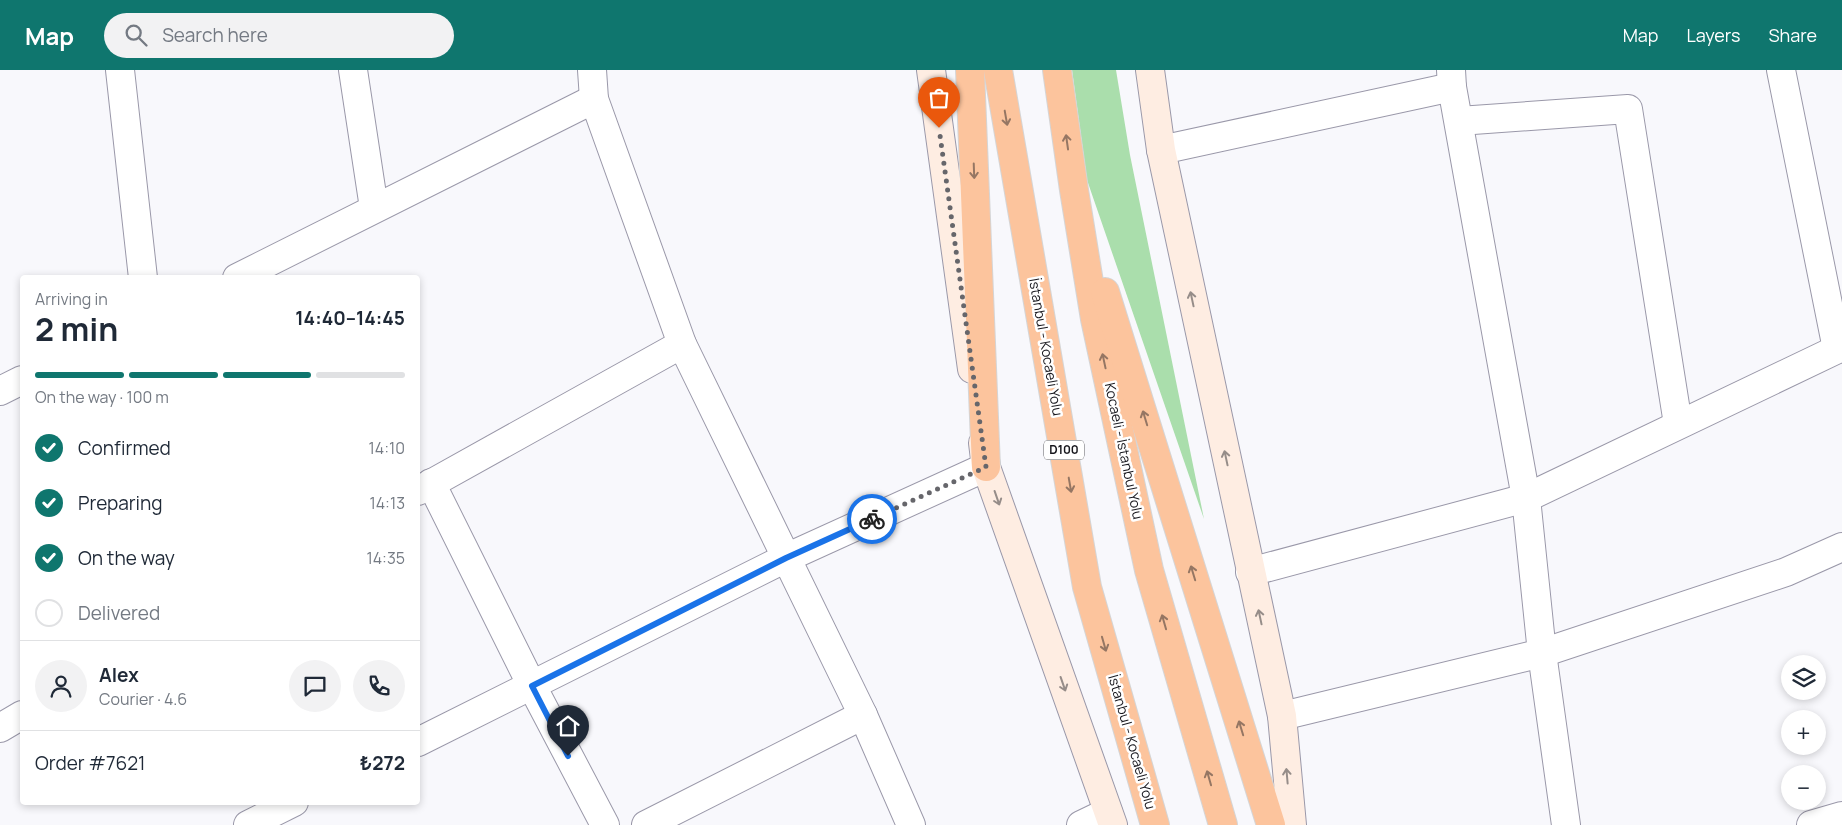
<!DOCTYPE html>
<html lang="en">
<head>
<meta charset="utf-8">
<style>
	:root { --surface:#fff; --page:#f2f2f3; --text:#1f2937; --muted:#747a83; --line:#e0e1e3; --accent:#0f766e }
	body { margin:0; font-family:Manrope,sans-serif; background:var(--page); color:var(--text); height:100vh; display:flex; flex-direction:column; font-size:19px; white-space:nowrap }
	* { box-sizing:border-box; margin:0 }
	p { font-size:16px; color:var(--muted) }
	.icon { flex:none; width:28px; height:28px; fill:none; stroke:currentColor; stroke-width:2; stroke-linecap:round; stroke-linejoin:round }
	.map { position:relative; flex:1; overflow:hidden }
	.drawer { position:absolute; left:20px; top:205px; width:400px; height:530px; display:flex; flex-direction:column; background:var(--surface); border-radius:5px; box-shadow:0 2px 8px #0003 }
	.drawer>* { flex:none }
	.buttons { position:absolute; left:1781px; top:585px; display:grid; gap:10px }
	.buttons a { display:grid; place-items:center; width:45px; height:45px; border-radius:50%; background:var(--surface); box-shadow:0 2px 8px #0003; font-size:25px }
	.pin { position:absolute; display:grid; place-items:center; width:42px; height:42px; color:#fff; margin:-51px -21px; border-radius:50% 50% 50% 0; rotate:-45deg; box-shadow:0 0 5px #0007 }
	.pin .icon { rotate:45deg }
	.courier { position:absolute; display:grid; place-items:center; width:50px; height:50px; margin:-25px; border:4px solid #1a73e8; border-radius:50%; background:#fff; color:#222; box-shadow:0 1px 6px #0007 }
	.summary em { font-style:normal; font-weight:700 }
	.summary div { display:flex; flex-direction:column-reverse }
	.summary { display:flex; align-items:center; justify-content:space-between; height:85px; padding:0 15px }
	h1 { font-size:32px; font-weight:700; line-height:38px }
	.bar { display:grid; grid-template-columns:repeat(4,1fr); gap:8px 5px; align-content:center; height:60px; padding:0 15px }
	.bar i { height:6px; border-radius:4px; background:var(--line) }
	.bar .active { background:var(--accent) }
	.bar p { grid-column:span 4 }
	.line { display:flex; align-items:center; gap:12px; padding:0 15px; border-top:1px solid var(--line) }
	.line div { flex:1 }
	.round { display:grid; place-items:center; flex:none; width:52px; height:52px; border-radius:26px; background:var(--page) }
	ol { padding:0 15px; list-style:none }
	li { display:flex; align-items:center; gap:15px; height:55px }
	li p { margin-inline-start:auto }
	li .icon { padding:5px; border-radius:50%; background:var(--accent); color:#fff; stroke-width:4 }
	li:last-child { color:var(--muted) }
	li i { width:28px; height:28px; border:2px solid var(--line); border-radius:50% }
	header { display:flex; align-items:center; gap:30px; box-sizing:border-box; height:70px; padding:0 25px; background:var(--accent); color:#fff }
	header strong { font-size:24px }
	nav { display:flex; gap:28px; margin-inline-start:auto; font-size:18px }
	.search { width:350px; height:45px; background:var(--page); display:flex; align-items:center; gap:12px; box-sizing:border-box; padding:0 18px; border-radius:28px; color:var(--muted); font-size:19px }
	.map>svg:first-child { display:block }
</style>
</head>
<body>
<header>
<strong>Map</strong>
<div class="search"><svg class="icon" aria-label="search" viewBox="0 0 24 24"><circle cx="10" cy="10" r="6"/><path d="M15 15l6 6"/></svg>Search here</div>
<nav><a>Map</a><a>Layers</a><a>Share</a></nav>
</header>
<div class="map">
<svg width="1842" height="755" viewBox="0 0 1842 755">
	<rect width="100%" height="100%" fill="#f8f8fc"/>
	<polygon fill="#aadeac" points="1072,0 1116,0 1130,85 1204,449 1087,110"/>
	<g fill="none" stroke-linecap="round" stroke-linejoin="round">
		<defs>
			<g id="street">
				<polyline points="120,0 143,208"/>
				<polyline points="353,0 374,138"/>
				<polyline points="592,0 594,29 682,274 863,645 911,755"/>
				<polyline points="1451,0 1452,17 1526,428 1542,583 1566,755"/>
				<polyline points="1781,0 1837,279"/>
				<polyline points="1459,51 1628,39 1678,354"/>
				<polyline points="1161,80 1452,17"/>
				<polyline points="237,208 594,29"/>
				<polyline points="0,321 22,310"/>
				<polyline points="431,413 532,616 605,755"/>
				<polyline points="418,421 682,274"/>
				<polyline points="1250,502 1526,428 1842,277"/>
				<polyline points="1282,646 1542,583 1786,502 1842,477"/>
				<polyline points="0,658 22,645"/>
				<polyline points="418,672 786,488 986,397"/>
				<polyline points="248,755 294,732"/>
				<polyline points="646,755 863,645"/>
				<polyline points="1081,755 1108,742"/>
				<polyline points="1811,755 1842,746"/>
			</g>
			<g id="secondary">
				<polyline points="931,0 972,299"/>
				<polyline points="1150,0 1161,80 1282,646 1292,755"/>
				<polyline points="983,373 986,397 1113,755"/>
			</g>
			<g id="highway">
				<polyline points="970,0 986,397"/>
				<polyline points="998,0 1087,517 1155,755"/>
				<polyline points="1057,0 1074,120 1095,249 1149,500 1223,755"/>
				<polyline points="1105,222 1271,755"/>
			</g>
		</defs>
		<use href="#street" stroke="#9a98a9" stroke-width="30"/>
		<use href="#secondary" stroke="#9a98a9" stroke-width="30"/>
		<use href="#highway" stroke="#d5d5d6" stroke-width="30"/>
		<use href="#street" stroke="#fff" stroke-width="28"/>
		<use href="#secondary" stroke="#feede2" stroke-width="28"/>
		<use href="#highway" stroke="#fcc49d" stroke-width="28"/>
	</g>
	<defs><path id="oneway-shaft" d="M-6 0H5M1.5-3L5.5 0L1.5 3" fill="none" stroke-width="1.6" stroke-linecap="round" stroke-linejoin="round" transform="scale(1.25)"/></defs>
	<g stroke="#957663">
		<use href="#oneway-shaft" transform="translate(1006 48) rotate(80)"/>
		<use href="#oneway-shaft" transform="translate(1067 72) rotate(-98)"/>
		<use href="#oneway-shaft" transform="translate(974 101) rotate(88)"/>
		<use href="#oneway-shaft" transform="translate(1104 291) rotate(-102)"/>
		<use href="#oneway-shaft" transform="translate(1145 348) rotate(-107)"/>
		<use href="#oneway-shaft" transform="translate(1070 415) rotate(80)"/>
		<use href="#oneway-shaft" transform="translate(1193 503) rotate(-107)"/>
		<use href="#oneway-shaft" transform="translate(1164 552) rotate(-106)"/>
		<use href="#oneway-shaft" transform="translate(1104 574) rotate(74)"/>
		<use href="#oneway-shaft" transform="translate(1241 658) rotate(-107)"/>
		<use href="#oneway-shaft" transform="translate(1209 708) rotate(-106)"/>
	</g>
	<g stroke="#968d89">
		<use href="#oneway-shaft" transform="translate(1192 229) rotate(-102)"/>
		<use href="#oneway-shaft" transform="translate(1226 388) rotate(-102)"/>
		<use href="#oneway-shaft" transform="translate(997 428) rotate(71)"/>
		<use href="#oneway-shaft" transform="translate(1260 547) rotate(-102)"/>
		<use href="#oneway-shaft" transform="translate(1063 614) rotate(71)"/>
		<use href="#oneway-shaft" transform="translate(1287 706) rotate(-95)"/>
	</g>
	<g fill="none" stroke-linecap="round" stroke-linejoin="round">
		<polyline stroke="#66666b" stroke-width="5" stroke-dasharray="0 9" points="872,449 986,397 939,58"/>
		<polyline stroke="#1a73e8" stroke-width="6" points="568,686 532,616 786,488 872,449"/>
	</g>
	<g text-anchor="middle" stroke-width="5" stroke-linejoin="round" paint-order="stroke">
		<rect fill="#fff" stroke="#5d5d61" stroke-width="1" x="1044" y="370.5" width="40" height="19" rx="4"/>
		<g font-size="12" font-weight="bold" fill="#17171d">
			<text x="1064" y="384">D100</text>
		</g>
		<g font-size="14" fill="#17171d" stroke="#fff">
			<text transform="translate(1046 277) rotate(80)" y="5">İstanbul - Kocaeli Yolu</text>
			<text transform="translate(1124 381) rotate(78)" y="5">Kocaeli - İstanbul Yolu</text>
			<text transform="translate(1132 672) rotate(74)" y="5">İstanbul - Kocaeli Yolu</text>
		</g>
	</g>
</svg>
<div class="buttons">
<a><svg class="icon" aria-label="layers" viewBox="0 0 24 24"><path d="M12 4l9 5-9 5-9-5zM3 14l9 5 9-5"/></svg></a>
<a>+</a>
<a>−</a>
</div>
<div class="pin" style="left:939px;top:58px;background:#ea580c"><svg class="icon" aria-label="bag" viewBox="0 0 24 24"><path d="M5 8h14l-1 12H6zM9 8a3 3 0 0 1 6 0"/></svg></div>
<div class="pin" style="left:568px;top:686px;background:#1f2937"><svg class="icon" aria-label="home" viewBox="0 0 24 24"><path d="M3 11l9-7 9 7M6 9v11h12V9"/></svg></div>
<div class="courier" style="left:872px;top:449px"><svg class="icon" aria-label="bike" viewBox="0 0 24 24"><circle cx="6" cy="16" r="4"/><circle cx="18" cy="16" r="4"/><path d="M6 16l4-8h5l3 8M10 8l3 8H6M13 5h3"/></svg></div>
<section class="drawer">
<div class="summary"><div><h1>2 min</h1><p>Arriving in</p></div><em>14:40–14:45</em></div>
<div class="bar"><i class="active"></i><i class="active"></i><i class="active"></i><i></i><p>On the way · 100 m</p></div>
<ol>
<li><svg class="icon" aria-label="check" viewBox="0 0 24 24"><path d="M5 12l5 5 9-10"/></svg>Confirmed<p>14:10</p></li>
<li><svg class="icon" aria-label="check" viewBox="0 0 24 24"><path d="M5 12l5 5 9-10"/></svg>Preparing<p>14:13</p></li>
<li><svg class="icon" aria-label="check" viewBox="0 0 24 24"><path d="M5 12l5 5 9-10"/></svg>On the way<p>14:35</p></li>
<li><i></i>Delivered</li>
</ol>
<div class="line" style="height:90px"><a class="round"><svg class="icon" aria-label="person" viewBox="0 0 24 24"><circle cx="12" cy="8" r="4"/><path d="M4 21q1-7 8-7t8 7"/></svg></a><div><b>Alex</b><p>Courier · 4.6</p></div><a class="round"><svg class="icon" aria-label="chat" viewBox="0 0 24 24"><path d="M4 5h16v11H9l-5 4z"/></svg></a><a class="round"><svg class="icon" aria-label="phone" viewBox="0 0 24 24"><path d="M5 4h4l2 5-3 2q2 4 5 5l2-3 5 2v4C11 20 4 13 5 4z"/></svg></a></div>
<div class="line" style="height:65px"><div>Order #7621</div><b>₺272</b></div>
</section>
</div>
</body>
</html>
